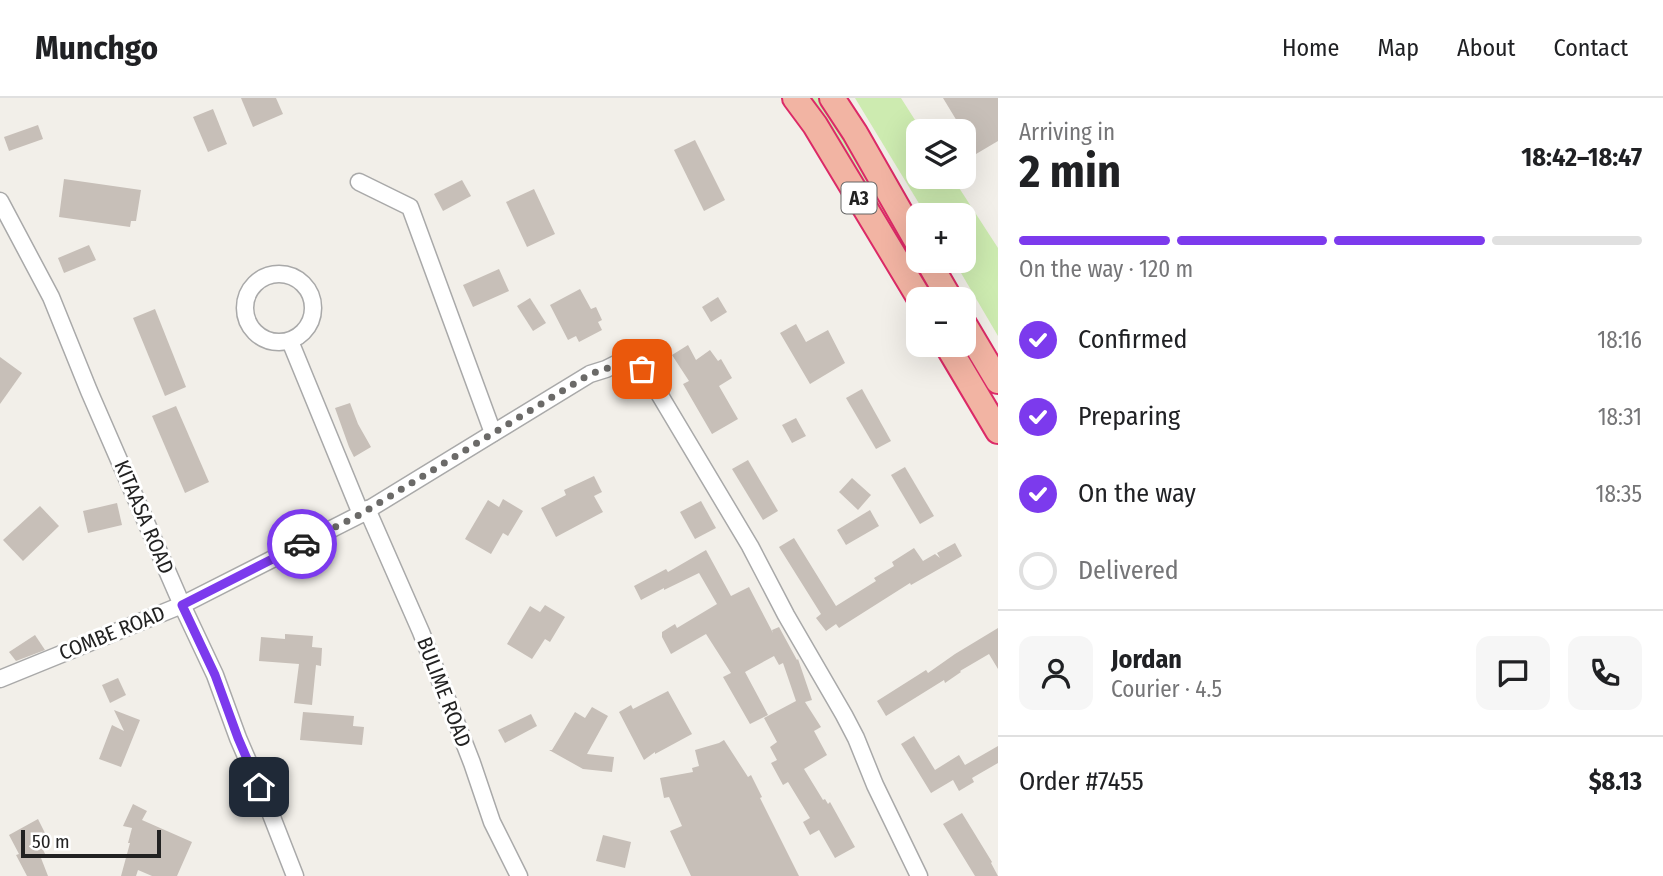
<!DOCTYPE html>
<html lang="en">
<head>
<meta charset="utf-8">
<style>
	:root { --surface:#fff; --page:#f6f6f6; --text:#202124; --muted:#757577; --line:#e0e0e0; --accent:#7c3aed }
	body { margin:0; font-family:"Fira Sans Condensed",sans-serif; background:var(--page); color:var(--text); height:100vh; display:flex; flex-direction:column; font-size:26px; white-space:nowrap }
	* { box-sizing:border-box; margin:0 }
	p { font-size:23px; color:var(--muted) }
	.icon { flex:none; width:38px; height:38px; fill:none; stroke:currentColor; stroke-width:2; stroke-linecap:round; stroke-linejoin:round }
	.map { position:relative; flex:1; overflow:hidden }
	.sheet { display:flex; flex-direction:column; background:var(--surface); width:665px }
	.sheet>* { flex:none }
	.tools { position:absolute; left:906px; top:21px; display:grid; gap:14px }
	.tools a { display:grid; place-items:center; width:70px; height:70px; border-radius:14px; background:var(--surface); box-shadow:0 7px 28px #0002; font-size:35px }
	.scale { position:absolute; left:21px; bottom:18px; width:140px; box-sizing:border-box; padding-left:7px; border:4px solid #222; border-top:0; font-size:19px; line-height:24px; white-space:nowrap; color:#222; -webkit-text-stroke:5px #fff; paint-order:stroke }
	.pin { position:absolute; display:grid; place-items:center; width:60px; height:60px; color:#fff; margin:-30px; border-radius:14px; box-shadow:0 4px 10px #0006 }
	.courier { position:absolute; display:grid; place-items:center; width:70px; height:70px; margin:-35px; border:5px solid #7c3aed; border-radius:50%; background:#fff; color:#222; box-shadow:0 2px 9px #0007 }
	.summary em { font-style:normal; font-weight:700 }
	.summary div { display:flex; flex-direction:column-reverse }
	.summary { display:flex; align-items:center; justify-content:space-between; height:119px; padding:0 21px }
	h1 { font-size:46px; font-weight:700; line-height:52px }
	.bar { display:grid; grid-template-columns:repeat(4,1fr); gap:10px 7px; align-content:center; height:84px; padding:0 21px }
	.bar i { height:9px; border-radius:5px; background:var(--line) }
	.bar .selected { background:var(--accent) }
	.bar p { grid-column:span 4 }
	.line { display:flex; align-items:center; gap:18px; padding:0 21px; border-top:2px solid var(--line) }
	.line div { flex:1 }
	.round { display:grid; place-items:center; flex:none; width:74px; height:74px; border-radius:14px; background:var(--page) }
	ol { padding:0 21px; list-style:none }
	li { display:flex; align-items:center; gap:21px; height:77px }
	li p { margin-inline-start:auto }
	li .icon { padding:7px; border-radius:50%; background:var(--accent); color:#fff; stroke-width:4 }
	li:last-child { color:var(--muted) }
	li i { width:38px; height:38px; border:4px solid var(--line); border-radius:50% }
	header { display:flex; align-items:center; gap:42px; box-sizing:border-box; height:98px; padding:0 35px; background:var(--surface); border-bottom:2px solid var(--line) }
	header strong { font-size:33px }
	nav { display:flex; gap:38px; margin-inline-start:auto; font-size:24px }
	main { display:flex; flex:1; min-height:0 }
	.map>svg:first-child { display:block }
</style>
</head>
<body>
<header>
<strong>Munchgo</strong>
<nav><a>Home</a><a>Map</a><a>About</a><a>Contact</a></nav>
</header>
<main>
<div class="map">
<svg width="998" height="778" viewBox="0 0 998 778">
	<rect width="100%" height="100%" fill="#f2efe9"/>
	<g fill="#cdebb0">
		<polygon points="808,0 818,0 850,46 942,201 929,201"/>
		<polygon points="855,0 901,0 922,33 919,33 919,79 952,79 998,150 998,238 954,163 964,163 964,117 926,117"/>
	</g>
	<g fill="#c7bfb8">
		<polygon points="241,0 276,0 283,16 253,29"/>
		<polygon points="943,0 998,0 998,43 976,56 964,36 964,33 963,33"/>
		<polygon points="213,11 227,46 208,54 193,19"/>
		<polygon points="38,27 43,41 9,53 4,39"/>
		<polygon points="695,42 725,102 704,113 674,52"/>
		<polygon points="64,81 141,92 136,123 131,123 130,129 59,119"/>
		<polygon points="462,82 471,98 443,113 434,96"/>
		<polygon points="534,91 555,136 527,149 506,104"/>
		<polygon points="89,147 96,162 64,175 58,160"/>
		<polygon points="499,171 509,193 473,209 463,187"/>
		<polygon points="580,191 591,211 596,209 602,222 598,224 602,232 579,244 576,238 568,242 550,207"/>
		<polygon points="718,199 727,214 711,224 702,209"/>
		<polygon points="530,200 546,225 533,233 517,208"/>
		<polygon points="155,211 186,289 165,298 133,220"/>
		<polygon points="796,226 806,244 828,232 845,265 810,286 780,235"/>
		<polygon points="688,247 696,262 710,252 718,263 721,261 732,280 719,288 738,321 712,336 683,286 689,283 672,257"/>
		<polygon points="0,259 22,275 0,306"/>
		<polygon points="862,291 891,343 876,351 846,300"/>
		<polygon points="350,305 358,326 371,349 354,359 349,349 335,310"/>
		<polygon points="176,308 209,384 185,395 152,318"/>
		<polygon points="796,320 806,338 792,345 782,327"/>
		<polygon points="748,362 778,413 763,422 732,371"/>
		<polygon points="905,369 934,418 920,426 891,377"/>
		<polygon points="594,378 602,394 594,398 603,414 556,439 541,410 566,397 564,392"/>
		<polygon points="852,380 871,397 858,412 839,394"/>
		<polygon points="503,401 523,413 508,438 503,435 491,456 465,441 488,402 499,409"/>
		<polygon points="701,403 716,430 695,441 680,414"/>
		<polygon points="117,405 122,427 88,435 83,413"/>
		<polygon points="40,408 59,428 23,463 3,442"/>
		<polygon points="870,412 879,428 846,447 837,432"/>
		<polygon points="794,440 836,508 876,483 874,480 894,468 892,464 914,450 923,463 935,456 940,460 937,455 955,445 962,458 911,487 910,485 839,530 836,526 826,533 816,520 821,516 779,449"/>
		<polygon points="706,452 731,498 749,489 773,535 772,532 779,529 797,562 798,561 812,602 805,604 821,629 814,633 827,657 804,671 823,702 825,701 828,706 830,704 855,749 835,760 819,732 810,737 803,724 810,720 788,684 783,687 771,665 777,662 770,649 777,644 764,620 796,603 783,565 779,567 774,558 745,574 768,617 750,626 723,579 731,575 706,536 671,556 662,539 662,534 675,526 677,530 717,506 699,475 664,492 664,490 641,502 634,488 666,471 668,474"/>
		<polygon points="545,507 565,519 550,544 545,541 532,561 507,546 530,508 540,514"/>
		<polygon points="998,530 998,571 989,556 960,573 961,574 945,585 944,582 886,618 877,603 926,572 928,575 955,556"/>
		<polygon points="285,536 313,538 312,549 322,550 321,568 316,567 312,607 294,605 299,566 259,563 261,539 285,541"/>
		<polygon points="35,537 45,552 16,563 9,554"/>
		<polygon points="118,580 126,597 110,605 102,587"/>
		<polygon points="668,593 692,636 655,656 655,654 644,662 619,614 631,607 633,611"/>
		<polygon points="592,609 608,618 587,656 614,659 612,674 583,671 549,652 552,652 575,614 585,620"/>
		<polygon points="114,612 140,622 121,669 99,661 112,627 124,633"/>
		<polygon points="303,614 354,618 353,628 364,629 362,647 300,642"/>
		<polygon points="531,616 537,628 505,645 498,632"/>
		<polygon points="914,638 935,672 959,657 965,667 998,648 998,665 972,680 974,684 959,693 953,682 931,695 901,646"/>
		<polygon points="724,642 748,679 751,677 762,699 760,700 799,778 691,778 670,733 682,728 669,699 664,700 660,680 693,674 692,670 699,668 695,652 719,645"/>
		<polygon points="133,706 147,713 142,722 192,744 177,778 152,778 138,772 136,778 121,778 130,745 128,745 132,730 123,728"/>
		<polygon points="962,715 992,764 991,765 998,778 975,778 943,726"/>
		<polygon points="38,721 45,735 37,739 46,758 41,760 48,778 27,778 16,757 19,756 9,737"/>
		<polygon points="603,737 631,744 625,770 596,763"/>
	</g>
	<g fill="none" stroke-linecap="round" stroke-linejoin="round">
		<defs>
			<g id="minor">
				<polyline points="359,84 410,109 493,335"/>
				<polyline points="0,103 51,199 89,293 182,507 215,577 238,640 270,714 295,778"/>
				<circle cx="279" cy="210" r="34"/>
				<polyline points="290,243 361,416"/>
				<polyline points="367,411 421,534 472,665 492,724 519,778"/>
				<path d="M0,581l182,-74 179,-91 229,-140 16,-5 20,-10c12,4 18,13 26,23l98,164 36,69 58,100 12,23 19,47 44,91"/>
			</g>
			<g id="trunk">
				<polyline points="795,0 815,27 920,201"/>
				<polyline points="832,0 855,35 919,147"/>
				<polyline points="928,163 950,201"/>
				<polyline points="964,226 998,283"/>
				<polyline points="947,247 998,333"/>
			</g>
		</defs>
		<use href="#minor" stroke="#a9a9a9" stroke-width="19"/>
		<use href="#trunk" stroke="#dc2a67" stroke-width="28"/>
		<use href="#minor" stroke="#fff" stroke-width="16"/>
		<use href="#trunk" stroke="#f2b4a3" stroke-width="24"/>
	</g>
	<g fill="none" stroke-linecap="round" stroke-linejoin="round">
		<polyline stroke="#6b6a68" stroke-width="7" stroke-dasharray="0 12.6" points="302,446 361,416 590,276 606,271 626,261 633,263 642,271"/>
		<polyline stroke="#7c3aed" stroke-width="9" points="259,689 238,640 215,577 182,507 302,446"/>
	</g>
	<g text-anchor="middle" stroke-width="6" stroke-linejoin="round" paint-order="stroke">
		<rect fill="#fff" stroke="#646464" stroke-width="2" x="841.5" y="84.5" width="35" height="31" rx="5"/>
		<g font-size="19" font-weight="bold" fill="#222">
			<text x="859" y="107">A3</text>
		</g>
		<g font-size="21" fill="#222" stroke="#fff">
			<text transform="translate(144 419) rotate(67)" y="7">KITAASA ROAD</text>
			<text transform="translate(112 535) rotate(-22)" y="7">COMBE ROAD</text>
			<text transform="translate(444 594) rotate(69)" y="7">BULIME ROAD</text>
		</g>
	</g>
</svg>
<div class="tools">
<a><svg class="icon" aria-label="layers" viewBox="0 0 24 24"><path d="M12 4l9 5-9 5-9-5zM3 14l9 5 9-5"/></svg></a>
<a>+</a>
<a>−</a>
</div>
<div class="scale">50 m</div>
<div class="pin" style="left:642px;top:271px;background:#ea580c"><svg class="icon" aria-label="bag" viewBox="0 0 24 24"><path d="M5 8h14l-1 12H6zM9 8a3 3 0 0 1 6 0"/></svg></div>
<div class="pin" style="left:259px;top:689px;background:#1f2937"><svg class="icon" aria-label="home" viewBox="0 0 24 24"><path d="M3 11l9-7 9 7M6 9v11h12V9"/></svg></div>
<div class="courier" style="left:302px;top:446px"><svg class="icon" aria-label="car" viewBox="0 0 24 24"><path d="M5 17H2v-5l4-1 3-4h7l3 4 3 1v5h-3M9 17h6M6 11h13"/><circle cx="7" cy="17" r="2"/><circle cx="17" cy="17" r="2"/></svg></div>
</div>
<section class="sheet">
<div class="summary"><div><h1>2 min</h1><p>Arriving in</p></div><em>18:42–18:47</em></div>
<div class="bar"><i class="selected"></i><i class="selected"></i><i class="selected"></i><i></i><p>On the way · 120 m</p></div>
<ol>
<li><svg class="icon" aria-label="check" viewBox="0 0 24 24"><path d="M5 12l5 5 9-10"/></svg>Confirmed<p>18:16</p></li>
<li><svg class="icon" aria-label="check" viewBox="0 0 24 24"><path d="M5 12l5 5 9-10"/></svg>Preparing<p>18:31</p></li>
<li><svg class="icon" aria-label="check" viewBox="0 0 24 24"><path d="M5 12l5 5 9-10"/></svg>On the way<p>18:35</p></li>
<li><i></i>Delivered</li>
</ol>
<div class="line" style="height:126px"><a class="round"><svg class="icon" aria-label="person" viewBox="0 0 24 24"><circle cx="12" cy="8" r="4"/><path d="M4 21q1-7 8-7t8 7"/></svg></a><div><b>Jordan</b><p>Courier · 4.5</p></div><a class="round"><svg class="icon" aria-label="chat" viewBox="0 0 24 24"><path d="M4 5h16v11H9l-5 4z"/></svg></a><a class="round"><svg class="icon" aria-label="phone" viewBox="0 0 24 24"><path d="M5 4h4l2 5-3 2q2 4 5 5l2-3 5 2v4C11 20 4 13 5 4z"/></svg></a></div>
<div class="line" style="height:91px"><div>Order #7455</div><b>$8.13</b></div>
</section>
</main>
</body>
</html>
